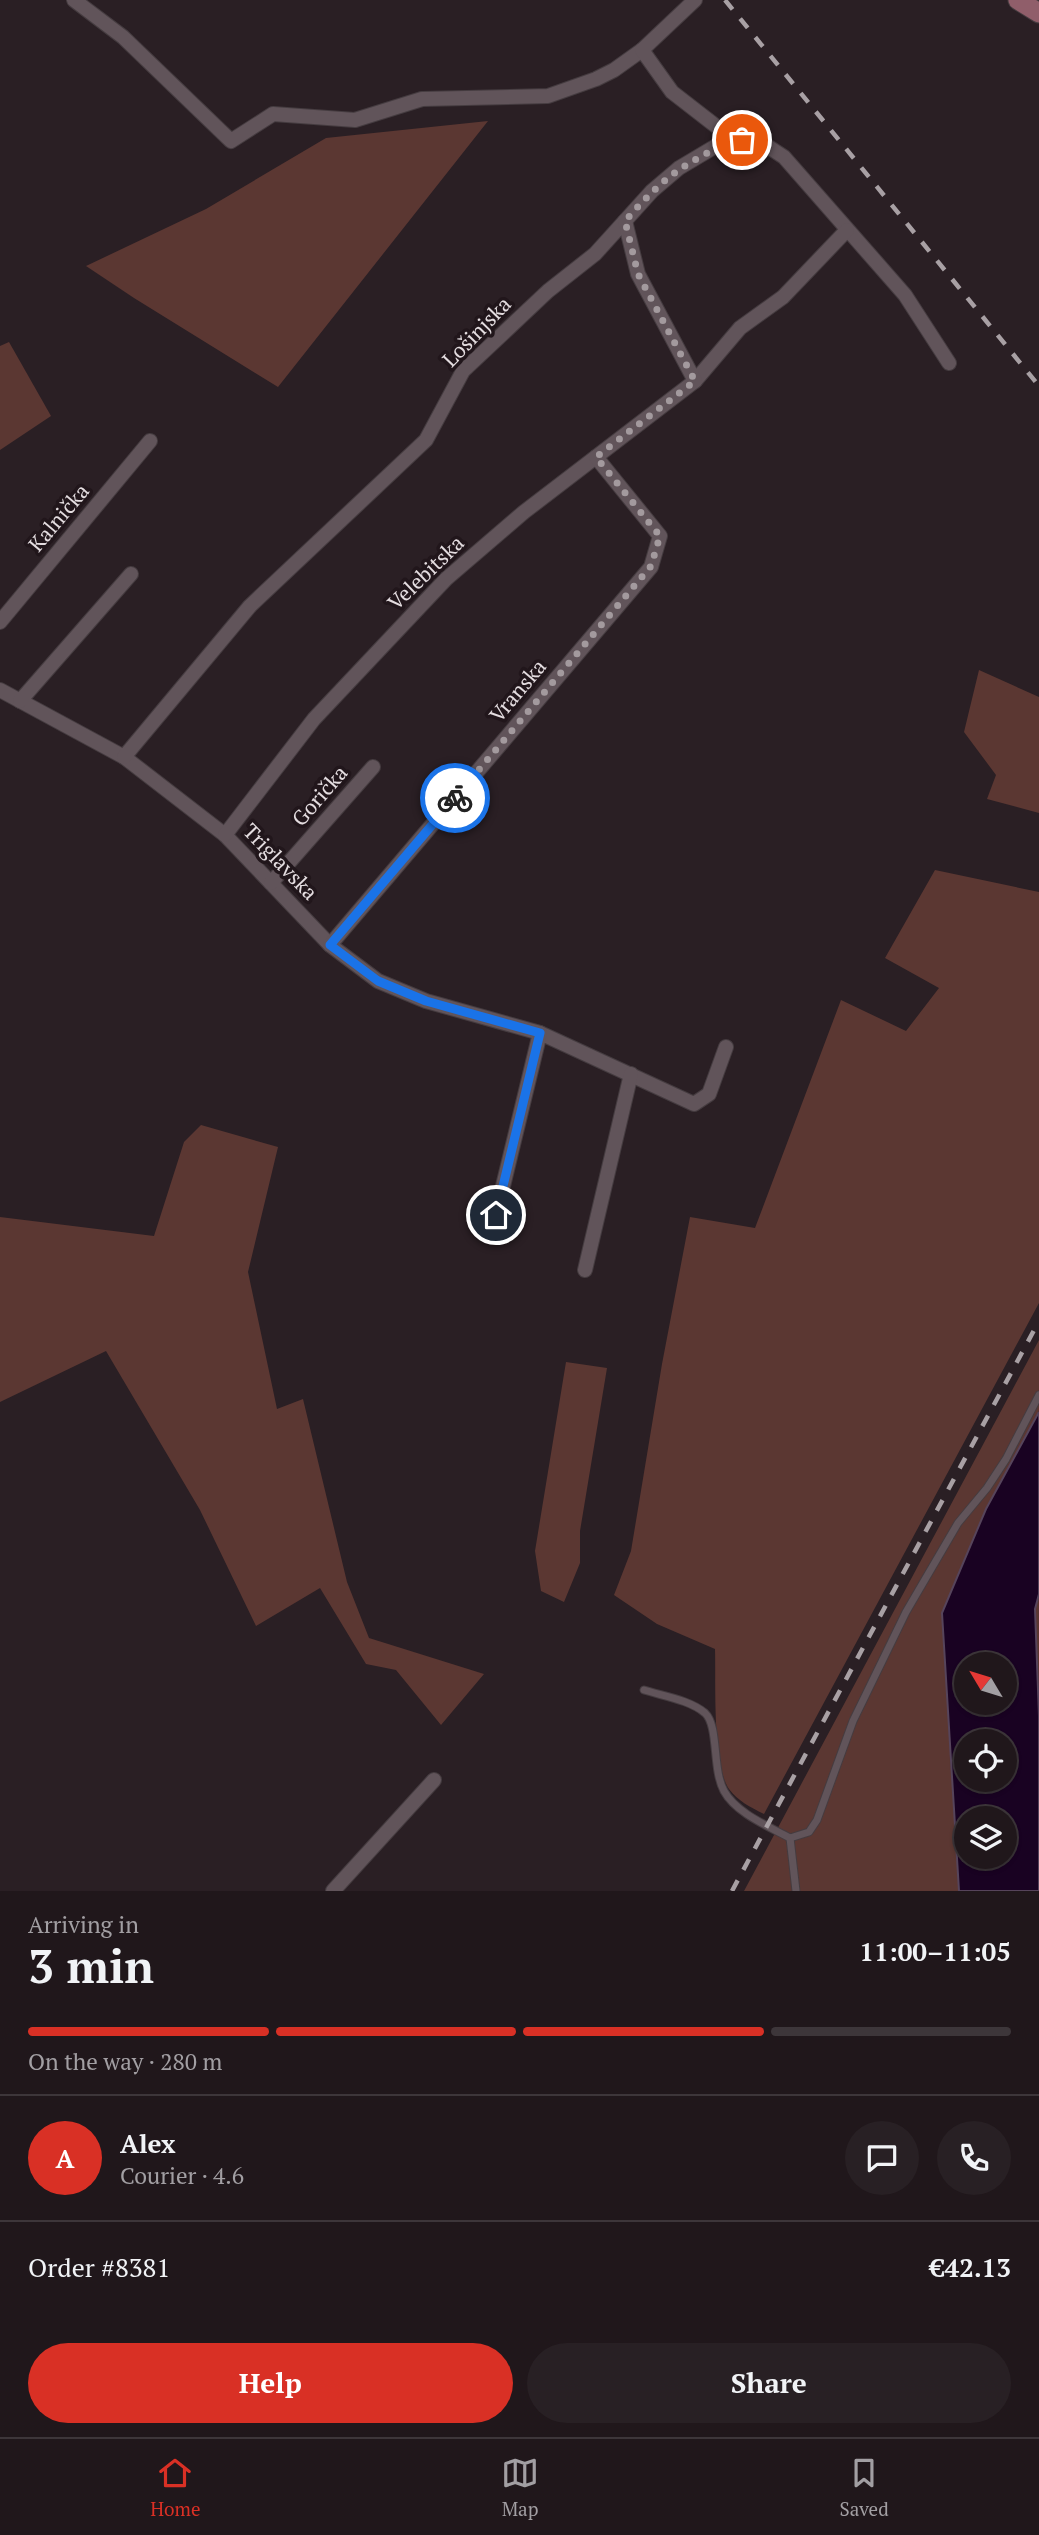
<!DOCTYPE html>
<html lang="en">
<head>
<meta charset="utf-8">
<style>
	:root { --surface:#20171b; --page:#282024; --text:#f1f3f6; --muted:#a29fa3; --line:#3d363a; --accent:#d93025 }
	body { margin:0; font-family:"PT Serif",serif; background:var(--page); color:var(--text); height:100vh; display:flex; flex-direction:column; font-size:26px; white-space:nowrap }
	* { box-sizing:border-box; margin:0 }
	p { font-size:23px; color:var(--muted) }
	.icon { flex:none; width:38px; height:38px; fill:none; stroke:currentColor; stroke-width:2; stroke-linecap:round; stroke-linejoin:round }
	.map { position:relative; height:1891px; overflow:hidden }
	.drawer { display:flex; flex-direction:column; background:var(--surface); flex:1 }
	.drawer>* { flex:none }
	.needle { width:46px; rotate:308deg }
	.tools { position:absolute; left:954px; top:1652px; display:grid; gap:14px }
	.tools a { display:grid; place-items:center; width:63px; height:63px; border-radius:50%; background:var(--surface); box-shadow:0 2px 5px #0004,0 0 0 2px var(--line); font-size:35px }
	.pin { position:absolute; display:grid; place-items:center; width:60px; height:60px; color:#fff; margin:-30px; border:4px solid #fff; border-radius:50%; box-shadow:0 2px 7px #0007 }
	.courier { position:absolute; display:grid; place-items:center; width:70px; height:70px; margin:-35px; border:5px solid #1a73e8; border-radius:50%; background:#fff; color:#222; box-shadow:0 2px 9px #0007 }
	.head em { font-style:normal; font-weight:700 }
	.head div { display:flex; flex-direction:column-reverse }
	.head { display:flex; align-items:center; justify-content:space-between; height:119px; padding:0 28px }
	h1 { font-size:46px; font-weight:700; line-height:52px }
	.bar { display:grid; grid-template-columns:repeat(4,1fr); gap:10px 7px; align-content:center; height:84px; padding:0 28px }
	.bar i { height:9px; border-radius:5px; background:var(--line) }
	.bar .active { background:var(--accent) }
	.bar p { grid-column:span 4 }
	.line { display:flex; align-items:center; gap:18px; padding:0 28px; border-top:2px solid var(--line) }
	.line div { flex:1 }
	.round { display:grid; place-items:center; flex:none; width:74px; height:74px; border-radius:37px; background:var(--page) }
	.button { display:flex; gap:14px; margin-top:auto; padding:14px 28px }
	.button a { flex:1; height:80px; border-radius:42px; background:var(--accent); color:#fff; font-size:28px; font-weight:700; line-height:80px; text-align:center }
	.button a+a { background:var(--page); color:var(--text) }
	.menu { display:flex; justify-content:space-around; align-items:center; height:98px; border-top:2px solid var(--line); background:var(--surface); font-size:19px; color:var(--muted) }
	.menu a { display:grid; justify-items:center; gap:4px }
	.menu .active { color:var(--accent) }
	.map>svg:first-child { display:block }
</style>
</head>
<body>
<div class="map">
<svg width="1039" height="1891" viewBox="0 0 1039 1891">
	<rect width="100%" height="100%" fill="#2a1f24"/>
	<g fill="#5b3732">
		<polygon points="488,121 278,387 134,298 86,266 206,209 326,138"/>
		<polygon points="9,342 51,416 0,450 0,346"/>
		<polygon points="979,670 1039,697 1039,813 987,799 996,775 964,732"/>
		<path d="M935,870l104,22v411l-275,511c-14,-7 -26,-13 -35,-25 -17,-24 -13,-109 -14,-140l-58,-25 -43,-29 17,-44 31,-187 28,-147 65,11 86,-228 65,31 33,-43 -54,-30z"/>
		<polygon points="201,1125 278,1147 248,1272 277,1409 303,1399 347,1582 369,1638 484,1674 441,1725 396,1670 366,1664 320,1588 256,1626 200,1510 106,1351 0,1402 0,1217 154,1236 184,1142"/>
		<polygon points="1039,1340 1039,1411 986,1509 942,1613 959,1891 744,1891"/>
		<polygon points="566,1362 607,1368 580,1531 580,1563 564,1602 541,1591 535,1551"/>
		<polygon points="1039,1594 1039,1716 1035,1609"/>
	</g>
	<path fill="#190222" stroke="#56445b" stroke-width="2" fill-rule="evenodd" d="M1039,1412v182l-4,15 4,107v175h-80l-17,-278 44,-104zM966,1664h38v39h-38zM966,1741h38v39h-38zM966,1818h38v39h-38z"/>
	<g fill="none" stroke-linecap="round" stroke-linejoin="round">
		<defs>
			<g id="service">
				<path d="M644,1690c19,6 46,10 61,23 14,13 7,56 19,78 12,22 44,35 66,47l19,-6 8,-12 36,-99 53,-109 52,-89 29,-35 19,-29 33,-64"/>
				<polyline points="790,1838 796,1891"/>
			</g>
			<g id="minor">
				<polyline points="74,0 123,37 231,141 273,114 355,120 422,99 548,96 596,79 614,70 642,50"/>
				<polyline points="726,140 758,140 784,157 905,295 949,363"/>
				<polyline points="695,381 740,328 783,297 847,230"/>
				<polyline points="0,622 150,441"/>
				<polyline points="0,690 124,757 225,835 330,945 378,981 426,1001 540,1033 694,1104 709,1094 726,1047"/>
				<polyline points="20,701 131,574"/>
				<polyline points="124,757 250,606 426,440 463,371 548,291 595,254 652,191 679,168 726,140 721,130 672,92 642,50 695,0"/>
				<polyline points="225,835 314,719 446,579 524,512 695,381 638,274 625,221"/>
				<polyline points="271,883 373,767"/>
				<polyline points="330,945 651,567 660,536 596,457"/>
				<polyline points="496,1215 540,1033"/>
				<polyline points="585,1270 631,1074"/>
				<polyline points="333,1891 434,1780"/>
			</g>
			<polyline id="secondary" points="1018,0 1039,13"/>
		</defs>
		<use href="#service" stroke="#453c40" stroke-width="9"/>
		<use href="#minor" stroke="#453c40" stroke-width="16"/>
		<use href="#secondary" stroke="#453c40" stroke-width="21"/>
		<use href="#service" stroke="#61545a" stroke-width="7"/>
		<use href="#minor" stroke="#61545a" stroke-width="14"/>
		<use href="#secondary" stroke="#905e6a" stroke-width="19"/>
		<g stroke="#a8a0a4" stroke-width="4.5" stroke-dasharray="12 12" stroke-linecap="butt">
			<polyline points="725,0 1039,386"/>
			<polyline points="732,1891 1039,1321"/>
		</g>
	</g>
	<g fill="none" stroke-linecap="round" stroke-linejoin="round">
		<path stroke="#a39a9e" stroke-width="7" stroke-dasharray="0 12.6" d="M455,798l196,-232 9,-30 -64,-79 99,-76 -57,-107 -13,-53c25,-28 43,-47 77,-65 16,-9 20,-16 40,-16"/>
		<polyline stroke="#1a73e8" stroke-width="9" points="455,798 330,945 378,981 426,1001 540,1033 496,1215"/>
	</g>
	<g text-anchor="middle" stroke-width="7" stroke-linejoin="round" paint-order="stroke">
		<g font-size="21" fill="#e4dde0" stroke="#21161b">
			<text transform="translate(477 332) rotate(-46)" y="7">Lošinjska</text>
			<text transform="translate(59 518) rotate(-50)" y="7">Kalnička</text>
			<text transform="translate(426 573) rotate(-44)" y="7">Velebitska</text>
			<text transform="translate(518 691) rotate(-50)" y="7">Vranska</text>
			<text transform="translate(320 796) rotate(-49)" y="7">Gorička</text>
			<text transform="translate(280 862) rotate(46)" y="7">Triglavska</text>
		</g>
	</g>
</svg>
<div class="tools">
<a><svg class="needle" viewBox="-14 -14 28 28"><path d="M0-13l5 13h-10z" fill="#e53935"/><path d="M0 13l5-13h-10z" fill="#a29fa3"/></svg></a>
<a><svg class="icon" aria-label="locate" viewBox="0 0 24 24"><circle cx="12" cy="12" r="6"/><path d="M12 2v4M12 18v4M2 12h4M18 12h4"/></svg></a>
<a><svg class="icon" aria-label="layers" viewBox="0 0 24 24"><path d="M12 4l9 5-9 5-9-5zM3 14l9 5 9-5"/></svg></a>
</div>
<div class="pin" style="left:742px;top:140px;background:#ea580c"><svg class="icon" aria-label="bag" viewBox="0 0 24 24"><path d="M5 8h14l-1 12H6zM9 8a3 3 0 0 1 6 0"/></svg></div>
<div class="pin" style="left:496px;top:1215px;background:#1f2937"><svg class="icon" aria-label="home" viewBox="0 0 24 24"><path d="M3 11l9-7 9 7M6 9v11h12V9"/></svg></div>
<div class="courier" style="left:455px;top:798px"><svg class="icon" aria-label="bike" viewBox="0 0 24 24"><circle cx="6" cy="16" r="4"/><circle cx="18" cy="16" r="4"/><path d="M6 16l4-8h5l3 8M10 8l3 8H6M13 5h3"/></svg></div>
</div>
<section class="drawer">
<div class="head"><div><h1>3 min</h1><p>Arriving in</p></div><em>11:00–11:05</em></div>
<div class="bar"><i class="active"></i><i class="active"></i><i class="active"></i><i></i><p>On the way · 280 m</p></div>
<div class="line" style="height:126px"><b class="round" style="background:var(--accent);color:#fff">A</b><div><b>Alex</b><p>Courier · 4.6</p></div><a class="round"><svg class="icon" aria-label="chat" viewBox="0 0 24 24"><path d="M4 5h16v11H9l-5 4z"/></svg></a><a class="round"><svg class="icon" aria-label="phone" viewBox="0 0 24 24"><path d="M5 4h4l2 5-3 2q2 4 5 5l2-3 5 2v4C11 20 4 13 5 4z"/></svg></a></div>
<div class="line" style="height:91px"><div>Order #8381</div><b>€42.13</b></div>
<div class="button"><a>Help</a><a>Share</a></div>
</section>
<nav class="menu">
<a class="active"><svg class="icon" aria-label="home" viewBox="0 0 24 24"><path d="M3 11l9-7 9 7M6 9v11h12V9"/></svg>Home</a>
<a><svg class="icon" aria-label="map" viewBox="0 0 24 24"><path d="M3 6l6-2 6 2 6-2v14l-6 2-6-2-6 2zM9 4v14M15 6v14"/></svg>Map</a>
<a><svg class="icon" aria-label="saved" viewBox="0 0 24 24"><path d="M7 4h10v16l-5-4-5 4z"/></svg>Saved</a>
</nav>
</body>
</html>
